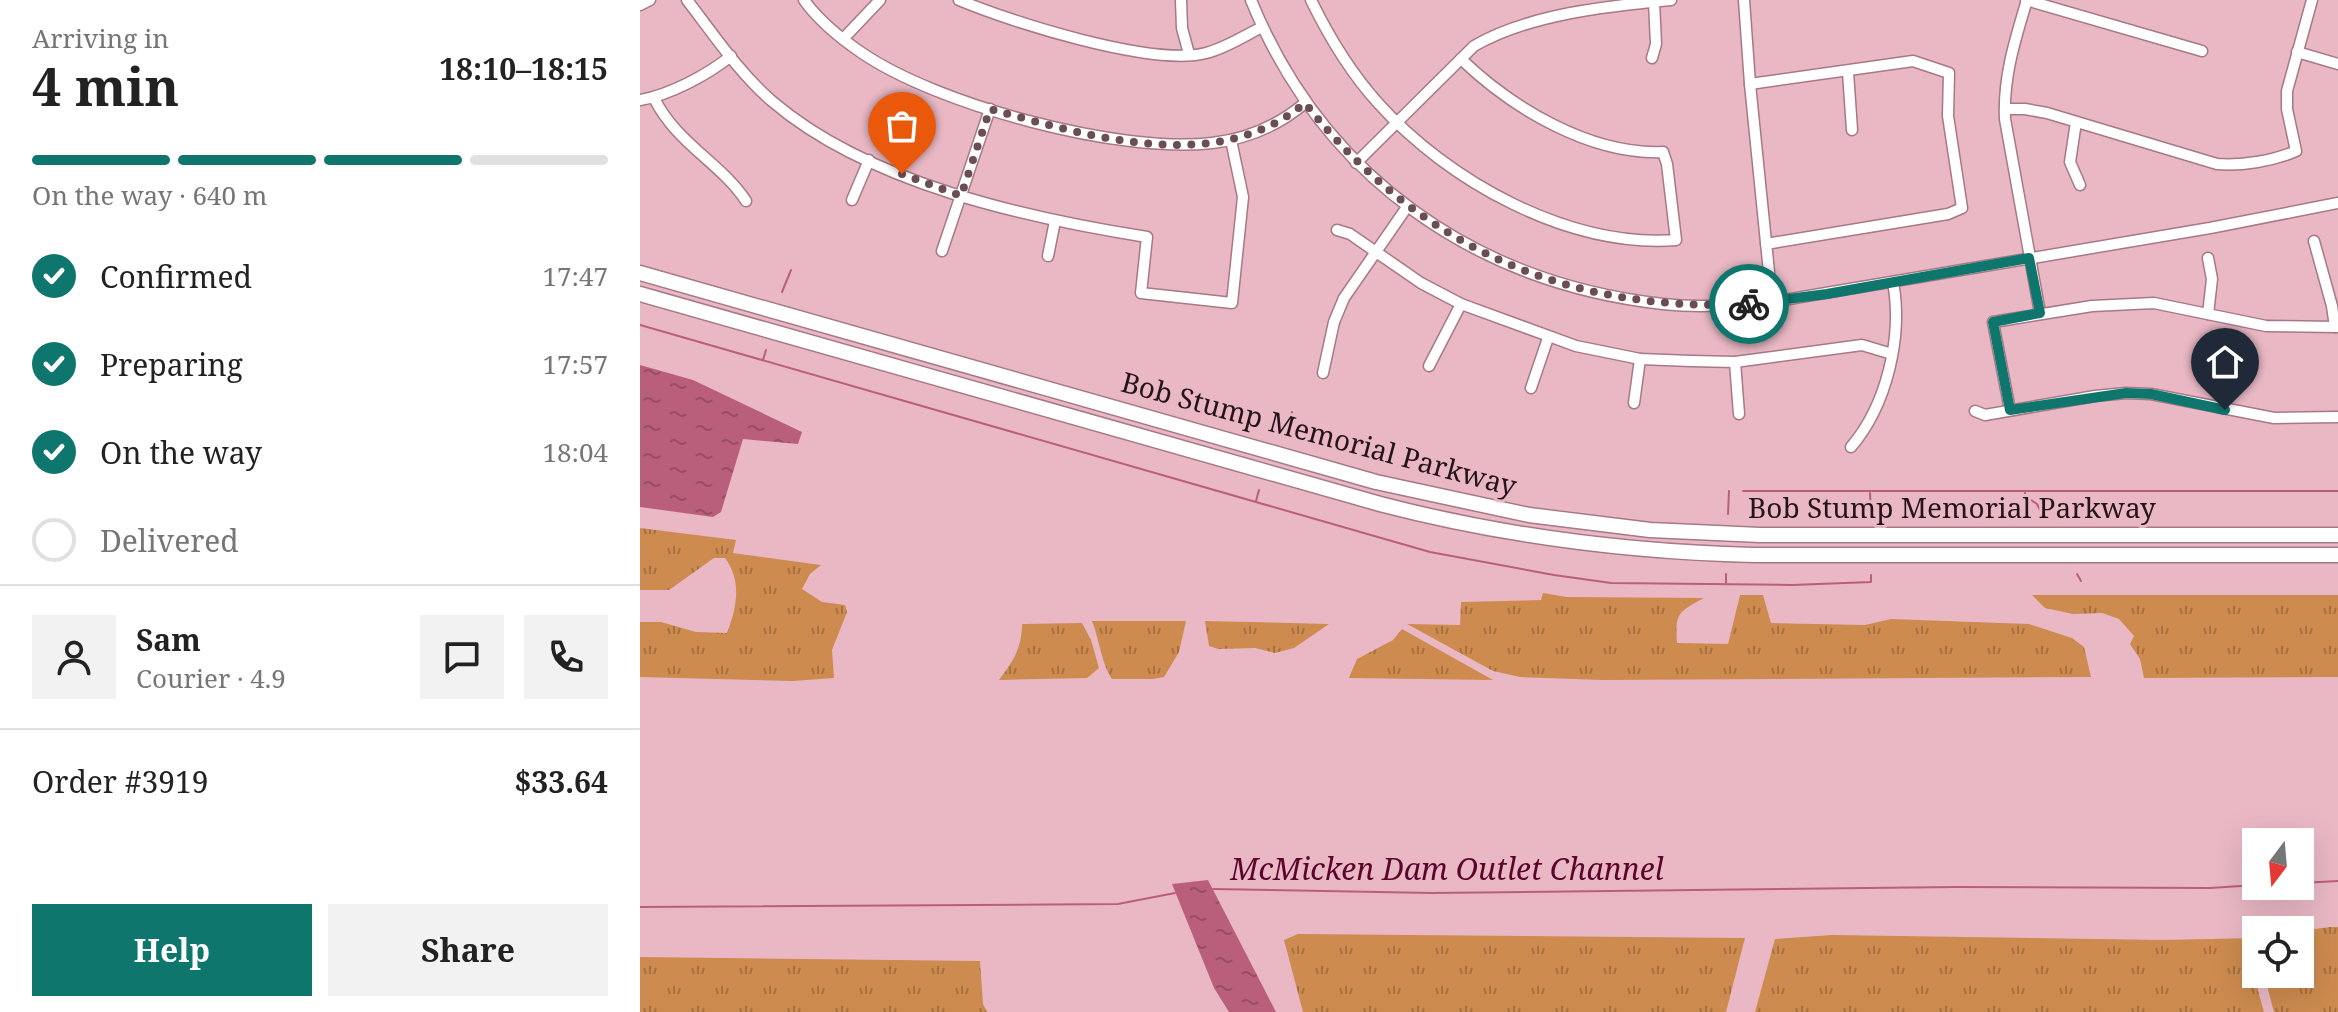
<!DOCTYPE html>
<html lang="en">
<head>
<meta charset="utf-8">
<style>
	:root { --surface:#fff; --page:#f2f2f2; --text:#222; --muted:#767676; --line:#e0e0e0; --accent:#0f766e }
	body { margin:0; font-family:"Noto Serif",serif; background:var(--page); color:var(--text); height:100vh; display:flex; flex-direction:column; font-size:30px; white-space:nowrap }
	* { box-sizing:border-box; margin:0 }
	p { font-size:26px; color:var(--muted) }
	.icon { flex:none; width:44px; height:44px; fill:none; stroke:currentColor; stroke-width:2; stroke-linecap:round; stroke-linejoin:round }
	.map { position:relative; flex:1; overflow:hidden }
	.panel { display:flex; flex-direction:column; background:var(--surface); width:640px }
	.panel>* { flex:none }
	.needle { width:52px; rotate:196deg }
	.controls { position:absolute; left:1602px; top:828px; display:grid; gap:16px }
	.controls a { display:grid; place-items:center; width:72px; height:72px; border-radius:0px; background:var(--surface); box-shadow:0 8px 32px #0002; font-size:40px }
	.pin { position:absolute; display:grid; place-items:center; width:68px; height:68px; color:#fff; margin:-82px -34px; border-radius:50% 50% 50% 0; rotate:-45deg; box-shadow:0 0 8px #0007 }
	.pin .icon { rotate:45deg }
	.courier { position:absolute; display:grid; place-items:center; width:80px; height:80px; margin:-40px; border:6px solid #0f766e; border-radius:50%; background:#fff; color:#222; box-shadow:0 2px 10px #0007 }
	.head em { font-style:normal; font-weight:700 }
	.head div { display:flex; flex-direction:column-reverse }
	.head { display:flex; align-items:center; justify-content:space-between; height:136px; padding:0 32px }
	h1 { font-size:52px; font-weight:700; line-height:60px }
	.bar { display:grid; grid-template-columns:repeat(4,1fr); gap:12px 8px; align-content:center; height:96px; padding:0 32px }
	.bar i { height:10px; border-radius:6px; background:var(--line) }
	.bar .selected { background:var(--accent) }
	.bar p { grid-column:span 4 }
	.line { display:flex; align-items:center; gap:20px; padding:0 32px; border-top:2px solid var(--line) }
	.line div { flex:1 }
	.round { display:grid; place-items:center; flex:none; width:84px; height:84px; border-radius:0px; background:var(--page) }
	ol { padding:0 32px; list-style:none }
	li { display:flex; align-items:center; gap:24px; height:88px }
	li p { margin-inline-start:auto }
	li .icon { padding:8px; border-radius:50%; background:var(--accent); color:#fff; stroke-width:4 }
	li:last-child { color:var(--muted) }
	li i { width:44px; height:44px; border:4px solid var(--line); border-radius:50% }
	.cta { display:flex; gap:16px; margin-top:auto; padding:16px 32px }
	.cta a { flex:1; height:92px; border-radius:0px; background:var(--accent); color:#fff; font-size:32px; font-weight:700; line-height:92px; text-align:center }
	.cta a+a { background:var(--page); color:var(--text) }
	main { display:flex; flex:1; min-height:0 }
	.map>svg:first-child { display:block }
</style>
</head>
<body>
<main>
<section class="panel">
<div class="head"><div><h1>4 min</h1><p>Arriving in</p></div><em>18:10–18:15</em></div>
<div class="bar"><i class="selected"></i><i class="selected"></i><i class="selected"></i><i></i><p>On the way · 640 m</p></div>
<ol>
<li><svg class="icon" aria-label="check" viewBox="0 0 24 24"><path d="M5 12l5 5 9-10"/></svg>Confirmed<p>17:47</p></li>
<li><svg class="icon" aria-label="check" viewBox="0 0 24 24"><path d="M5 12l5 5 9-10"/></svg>Preparing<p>17:57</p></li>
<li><svg class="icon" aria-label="check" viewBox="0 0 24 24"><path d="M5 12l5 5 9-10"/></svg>On the way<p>18:04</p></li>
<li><i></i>Delivered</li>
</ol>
<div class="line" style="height:144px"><a class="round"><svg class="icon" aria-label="person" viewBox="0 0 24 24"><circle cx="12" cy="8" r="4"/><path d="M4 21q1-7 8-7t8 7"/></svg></a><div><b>Sam</b><p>Courier · 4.9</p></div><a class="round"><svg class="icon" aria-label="chat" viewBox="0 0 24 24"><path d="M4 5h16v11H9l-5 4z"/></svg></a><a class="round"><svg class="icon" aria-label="phone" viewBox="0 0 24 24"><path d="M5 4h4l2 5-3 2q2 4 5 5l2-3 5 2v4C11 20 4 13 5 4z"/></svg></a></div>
<div class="line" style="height:104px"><div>Order #3919</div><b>$33.64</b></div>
<div class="cta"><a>Help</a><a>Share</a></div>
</section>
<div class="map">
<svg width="1698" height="1012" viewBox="0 0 1698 1012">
	<defs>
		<pattern id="grass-tufts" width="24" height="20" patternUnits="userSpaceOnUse" patternTransform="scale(2)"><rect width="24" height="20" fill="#cd8b4f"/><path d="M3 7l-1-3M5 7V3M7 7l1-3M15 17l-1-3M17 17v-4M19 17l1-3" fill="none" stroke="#a67041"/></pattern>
		<pattern id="water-ripples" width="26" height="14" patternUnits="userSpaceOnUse" patternTransform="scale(2)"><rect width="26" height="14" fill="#ba5f7b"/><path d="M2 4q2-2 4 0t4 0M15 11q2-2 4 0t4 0" fill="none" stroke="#974d64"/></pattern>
	</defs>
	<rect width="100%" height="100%" fill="#e9b8c4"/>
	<g fill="url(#grass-tufts)">
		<path d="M0,528l96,12 -3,13 88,12 -11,9 -8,15 20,13 23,3 2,7 -15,38 2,28 -41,3 -153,-4v-55h21l35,10 31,1c10,-26 15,-52 -2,-75h-11l-45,32h-29z"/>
		<path d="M903,593l24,4 137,1c-26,14 -29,15 -27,45l51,1 12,-49h23l8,28 94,2 26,-6 138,5 43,14 12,9 7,30 -488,3 -83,-3 -27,-6 -86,-47 53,1 1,-23 80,-2z"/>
		<polygon points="1392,595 1698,595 1698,677 1504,678 1500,659 1490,644 1494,636 1479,619 1462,613 1433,614 1405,608"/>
		<path d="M452,621h94l-7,31 -15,25 -11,2h-41c-10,-14 -13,-40 -20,-58z"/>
		<polygon points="565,621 689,624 654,648 635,653 615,648 578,649 569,646"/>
		<path d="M442,623l9,17 8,28 -12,10 -88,2c14,-19 23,-32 23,-56z"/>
		<polygon points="762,629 853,680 709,678 717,659 753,640"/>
		<polygon points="1690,927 1698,927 1698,1012 1634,1012 1628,990 1630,974 1660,974 1660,931"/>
		<polygon points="658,934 1105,938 1086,1012 663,1012 644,940"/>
		<polygon points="1192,935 1521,940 1616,938 1617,987 1624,1012 1115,1012 1135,939"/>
		<polygon points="0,957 340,961 343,1004 347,1012 0,1012"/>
	</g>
	<g fill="url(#water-ripples)">
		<polygon points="0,365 53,380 162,432 158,444 103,439 81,512 73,517 0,507"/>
		<polygon points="568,880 636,1012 589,1012 574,988 532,884"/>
	</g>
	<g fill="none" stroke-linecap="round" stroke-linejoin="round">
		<g stroke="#ba5f7b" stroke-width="2">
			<polyline points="142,292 151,270"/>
			<polyline points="0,325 790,552 914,575 971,583 1152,585 1231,582 1231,575"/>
			<polyline points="123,360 126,350"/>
			<polyline points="636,432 637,427 648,423 652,412"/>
			<polyline points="1103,491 1698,491"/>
			<polyline points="1230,493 1231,511"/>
			<polyline points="1385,493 1385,496 1397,504 1401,512"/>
			<polyline points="616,501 619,490"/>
			<polyline points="1088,514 1089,491"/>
			<polyline points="1437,574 1441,581"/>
			<polyline points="1086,583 1086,574"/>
			<polyline points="1660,883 1698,881"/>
			<polyline points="573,889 792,893 1316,887 1570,888 1616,885"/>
			<polyline points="0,907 478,904 535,893"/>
		</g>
		<defs>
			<g id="minor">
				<path d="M47,0c27,35 53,74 86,102 95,81 253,116 374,135l-6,56 91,10 11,-106 -12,-57"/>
				<path d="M164,0c15,21 36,38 58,53 76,52 258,101 350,90 34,-4 67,-18 93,-40"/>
				<path d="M319,0c52,22 194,67 247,53 20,-5 38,-17 56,-26"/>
				<polyline points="541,0 542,28 549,54"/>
				<path d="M611,0c72,177 224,283 412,304 36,4 73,1 109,-2l438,-74 128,-25"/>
				<path d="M671,0c18,37 39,72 67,103 70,78 190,145 298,137l-9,-76 -4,-12c-73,3 -151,-44 -202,-93"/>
				<polyline points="1104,0 1110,84 1132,302"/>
				<polyline points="1386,0 1562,51"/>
				<path d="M1387,0c-12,40 -24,77 -22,119l35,194"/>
				<polyline points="0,5 10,0"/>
				<polyline points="203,39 240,0"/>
				<polyline points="1657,52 1698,64"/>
				<polyline points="1012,58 1016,44 1014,2"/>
				<polyline points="1208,72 1212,130"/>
				<polyline points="1110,84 1273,61 1309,73 1308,116 1322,208 1308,214 1126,244"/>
				<path d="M14,98c22,45 67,65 92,103"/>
				<path d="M0,100c30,-5 67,-25 91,-44"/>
				<path d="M1365,109h20l22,4 170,51c25,2 56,-3 79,-13l-9,-42v-18l25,-91"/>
				<polyline points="1436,122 1430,162 1440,185"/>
				<path d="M716,163l118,-117c55,-32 134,-40 197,-46"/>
				<polyline points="212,200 229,160"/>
				<polyline points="697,230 710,234 781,283 821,304 936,346 1000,359 1051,361 1095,362 1222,345 1252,354"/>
				<polyline points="1674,241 1692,306 1695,327"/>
				<polyline points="302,251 350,109"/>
				<polyline points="408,256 415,221"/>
				<polyline points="1568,314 1572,279 1568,258"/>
				<polyline points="1095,362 1099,414"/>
				<polyline points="789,366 821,304"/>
				<polyline points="683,373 694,322 704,298 767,207"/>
				<polyline points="891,388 908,338"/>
				<polyline points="994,403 1000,359"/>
				<polyline points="1370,410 1353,322 1452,306 1514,303 1626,326 1698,327"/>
				<polyline points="1335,411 1345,415 1455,396 1486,393 1511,394 1634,418 1698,417"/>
				<path d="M1211,447c36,-42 52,-111 42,-165"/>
			</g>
			<g id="highway">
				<polyline points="0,273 736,482 889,515 1010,530 1120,535 1698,535"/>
				<path d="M0,294l740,210c123,32 248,48 374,51h584"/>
			</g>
		</defs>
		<use href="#minor" stroke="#a67985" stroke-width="13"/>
		<use href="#highway" stroke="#a67985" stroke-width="17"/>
		<use href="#minor" stroke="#fff" stroke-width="10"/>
		<use href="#highway" stroke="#fff" stroke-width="14"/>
	</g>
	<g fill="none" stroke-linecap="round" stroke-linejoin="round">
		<path stroke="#6a4d55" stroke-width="8" stroke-dasharray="0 14.4" d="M262,174l59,22 29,-87c99,27 226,68 315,-6 114,144 262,210 444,201"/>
		<polyline stroke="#0f766e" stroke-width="10" points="1109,304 1187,294 1389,258 1400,313 1353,322 1370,410 1486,393 1511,394 1585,410"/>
	</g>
	<g text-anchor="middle" stroke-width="6" stroke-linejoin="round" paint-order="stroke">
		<g font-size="28" fill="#251419" stroke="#e9b8c4">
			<text transform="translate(679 434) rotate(15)" y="10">Bob Stump Memorial Parkway</text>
			<text x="1312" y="518">Bob Stump Memorial Parkway</text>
		</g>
		<g font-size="30" font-style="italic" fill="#5b042b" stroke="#e9b8c4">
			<text x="807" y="880">McMicken Dam Outlet Channel</text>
		</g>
	</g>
</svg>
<div class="controls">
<a><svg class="needle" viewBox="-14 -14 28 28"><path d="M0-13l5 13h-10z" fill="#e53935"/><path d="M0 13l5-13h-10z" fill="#767676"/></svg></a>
<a><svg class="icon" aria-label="locate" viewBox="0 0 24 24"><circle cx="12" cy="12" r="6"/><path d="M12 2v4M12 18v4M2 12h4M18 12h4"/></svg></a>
</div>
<div class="pin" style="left:262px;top:174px;background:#ea580c"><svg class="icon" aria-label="bag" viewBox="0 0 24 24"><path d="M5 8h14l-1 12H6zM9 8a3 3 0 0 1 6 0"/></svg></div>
<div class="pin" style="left:1585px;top:410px;background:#1f2937"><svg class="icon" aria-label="home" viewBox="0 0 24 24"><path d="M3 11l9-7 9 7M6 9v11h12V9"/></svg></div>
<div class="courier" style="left:1109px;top:304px"><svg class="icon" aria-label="bike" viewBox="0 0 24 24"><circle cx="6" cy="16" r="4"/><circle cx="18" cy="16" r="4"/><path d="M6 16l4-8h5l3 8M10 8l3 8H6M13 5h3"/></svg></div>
</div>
</main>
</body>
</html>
